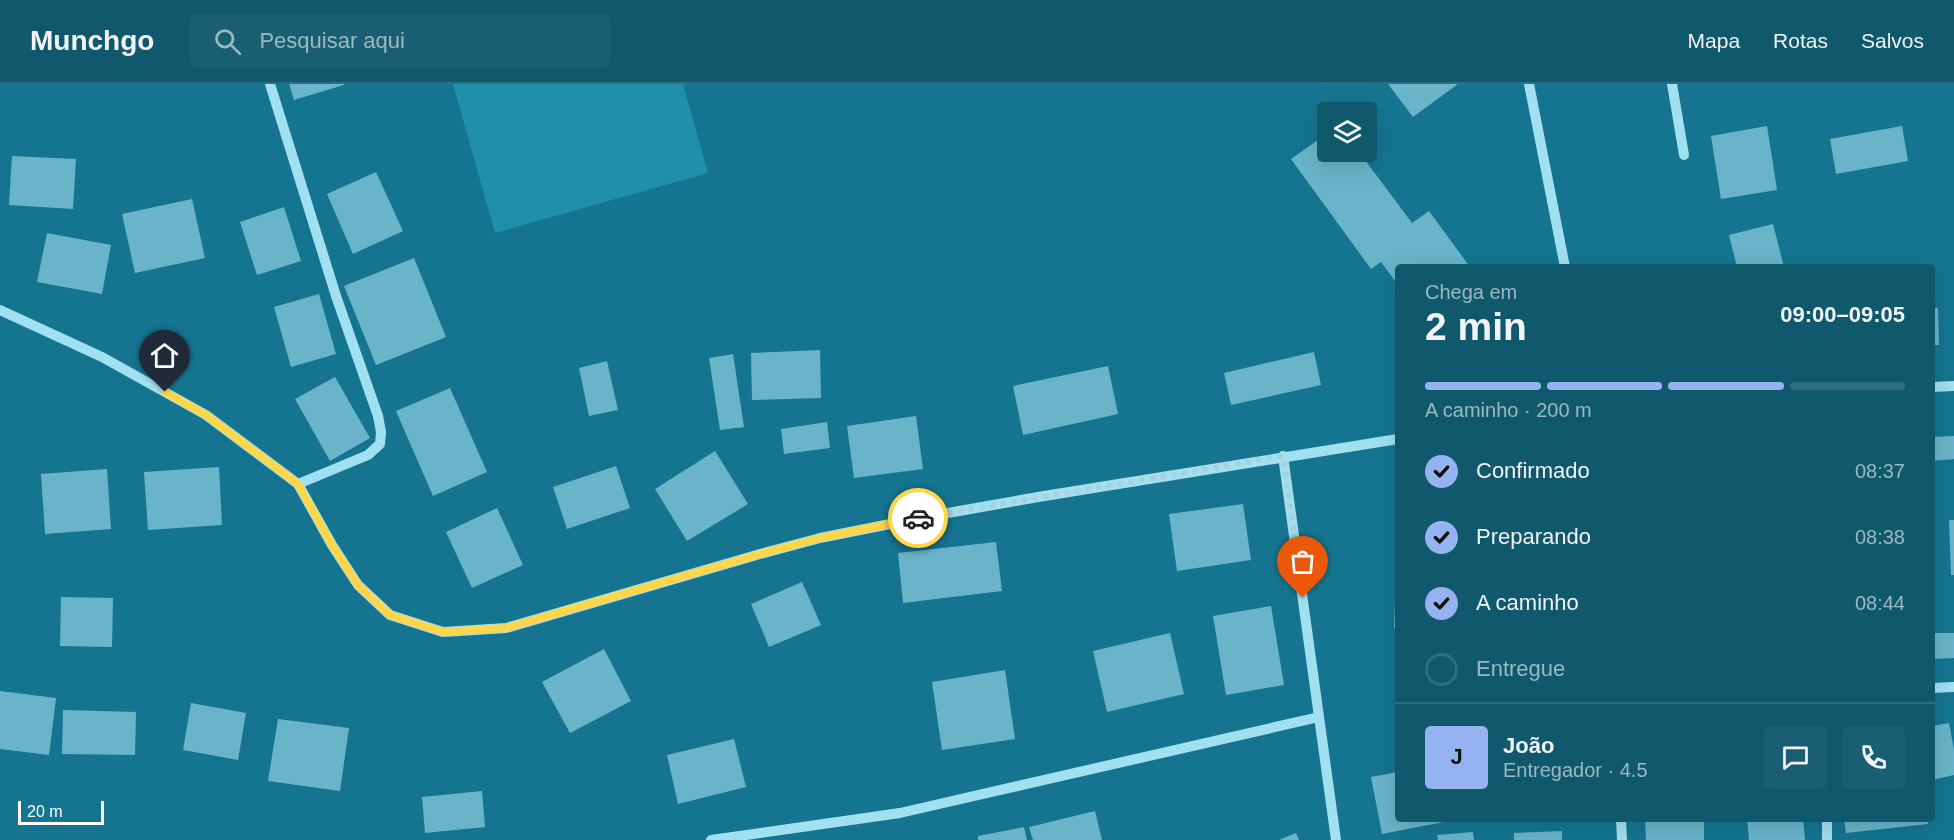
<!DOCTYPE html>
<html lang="pt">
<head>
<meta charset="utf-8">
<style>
	:root { --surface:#10586c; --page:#195e72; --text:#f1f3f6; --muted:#9cb8c2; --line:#306e7f; --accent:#95b2f1 }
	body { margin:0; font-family:Helvetica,sans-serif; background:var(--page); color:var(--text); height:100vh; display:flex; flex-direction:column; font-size:22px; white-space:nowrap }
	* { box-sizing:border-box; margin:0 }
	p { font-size:20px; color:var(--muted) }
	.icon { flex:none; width:33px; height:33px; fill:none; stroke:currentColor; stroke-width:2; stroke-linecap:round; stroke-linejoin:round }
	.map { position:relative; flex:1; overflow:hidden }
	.side { position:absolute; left:1395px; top:180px; width:540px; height:558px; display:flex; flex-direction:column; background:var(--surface); border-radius:6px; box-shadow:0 6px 24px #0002 }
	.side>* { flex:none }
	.controls { position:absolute; left:1317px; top:18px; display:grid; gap:12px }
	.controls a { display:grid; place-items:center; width:60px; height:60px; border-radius:6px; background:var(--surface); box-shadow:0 6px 24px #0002; font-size:30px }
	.scale { position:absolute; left:18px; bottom:15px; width:86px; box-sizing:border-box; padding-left:6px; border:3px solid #fff; border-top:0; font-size:16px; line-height:21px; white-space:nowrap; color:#fff; -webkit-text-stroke:4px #157590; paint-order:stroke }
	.pin { position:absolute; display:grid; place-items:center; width:51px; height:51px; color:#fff; margin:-62px -26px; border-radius:50% 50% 50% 0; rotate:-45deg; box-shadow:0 0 6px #0007 }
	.pin .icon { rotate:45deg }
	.courier { position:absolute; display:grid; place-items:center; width:60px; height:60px; margin:-30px; border:4px solid #ffd54a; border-radius:50%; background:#fff; color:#222; box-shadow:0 2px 8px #0007 }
	.headline em { font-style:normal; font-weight:700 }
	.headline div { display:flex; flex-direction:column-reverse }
	.headline { display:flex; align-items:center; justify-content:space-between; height:102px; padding:0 30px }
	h1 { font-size:39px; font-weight:700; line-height:45px }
	.bar { display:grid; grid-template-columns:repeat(4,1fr); gap:9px 6px; align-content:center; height:72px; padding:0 30px }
	.bar i { height:8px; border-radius:4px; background:var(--line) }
	.bar .selected { background:var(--accent) }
	.bar p { grid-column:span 4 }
	.line { display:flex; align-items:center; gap:15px; padding:0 30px; border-top:2px solid var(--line) }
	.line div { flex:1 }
	.round { display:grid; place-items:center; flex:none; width:63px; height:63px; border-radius:6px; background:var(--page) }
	ol { padding:0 30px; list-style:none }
	li { display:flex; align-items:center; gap:18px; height:66px }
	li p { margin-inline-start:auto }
	li .icon { padding:6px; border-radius:50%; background:var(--accent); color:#111; stroke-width:4 }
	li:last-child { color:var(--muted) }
	li i { width:33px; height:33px; border:3px solid var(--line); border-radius:50% }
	header { display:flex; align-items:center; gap:36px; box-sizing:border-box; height:84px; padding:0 30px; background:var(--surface); border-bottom:2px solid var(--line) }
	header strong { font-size:28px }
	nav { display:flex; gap:33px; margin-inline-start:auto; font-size:21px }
	.search { width:420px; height:54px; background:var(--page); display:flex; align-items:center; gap:15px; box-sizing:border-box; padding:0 21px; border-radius:6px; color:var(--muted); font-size:22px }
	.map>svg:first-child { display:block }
</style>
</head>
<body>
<header>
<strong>Munchgo</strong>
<div class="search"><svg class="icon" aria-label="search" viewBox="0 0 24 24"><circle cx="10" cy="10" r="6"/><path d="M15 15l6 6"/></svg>Pesquisar aqui</div>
<nav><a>Mapa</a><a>Rotas</a><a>Salvos</a></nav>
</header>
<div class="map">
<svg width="1954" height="756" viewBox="0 0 1954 756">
	<rect width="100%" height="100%" fill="#157590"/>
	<polygon fill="#208fac" points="453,0 683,0 708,89 495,149"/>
	<g fill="#69b4c9">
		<polygon points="289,0 344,0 344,1 294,16"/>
		<polygon points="1388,0 1458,0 1413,33"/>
		<polygon points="1767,42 1777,106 1721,115 1711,52"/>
		<polygon points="1902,42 1908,77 1836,90 1830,55"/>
		<polygon points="1328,49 1328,68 1359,68 1412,139 1429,127 1470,183 1398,183 1398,201 1381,178 1371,185 1291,75"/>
		<polygon points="12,72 76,75 73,125 9,121"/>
		<polygon points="376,88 403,147 353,170 327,110"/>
		<polygon points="192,115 205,174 135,189 122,130"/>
		<polygon points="284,123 301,177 257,191 240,138"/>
		<polygon points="1773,140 1784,183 1737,183 1729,151"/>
		<polygon points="47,149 111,161 102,210 37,198"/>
		<polygon points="414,174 446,253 376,281 344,202"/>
		<polygon points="319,210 336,270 291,283 274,223"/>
		<polygon points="1932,224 1938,224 1939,261 1932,261"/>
		<polygon points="820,266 821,314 752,316 751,269"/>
		<polygon points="1314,268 1321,301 1231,321 1224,289"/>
		<polygon points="733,270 744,343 720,346 709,274"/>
		<polygon points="607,277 618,326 589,332 579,284"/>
		<polygon points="1108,282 1118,330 1023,351 1013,302"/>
		<polygon points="335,293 370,354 330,377 295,315"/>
		<polygon points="450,304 487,388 433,412 396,327"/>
		<polygon points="916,332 923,385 854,394 847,342"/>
		<polygon points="827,338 830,364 784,370 781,345"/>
		<polygon points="1954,352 1954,375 1932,377 1932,353"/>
		<polygon points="715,367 748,420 687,457 655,405"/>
		<polygon points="616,382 630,424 567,445 553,403"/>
		<polygon points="219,383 222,441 148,446 144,388"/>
		<polygon points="107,385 111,445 45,450 41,390"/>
		<polygon points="1243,420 1251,476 1177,487 1169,430"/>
		<polygon points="497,424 523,481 472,504 446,448"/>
		<polygon points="1949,436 1954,436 1954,491 1951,491"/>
		<polygon points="996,458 1002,507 903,519 898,469"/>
		<polygon points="1396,494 1398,495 1398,544 1394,544"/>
		<polygon points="802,498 821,541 769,563 751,520"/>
		<polygon points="61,513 113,514 112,563 60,562"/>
		<polygon points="1271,522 1284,601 1226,611 1213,532"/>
		<polygon points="1170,549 1184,610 1107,628 1093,567"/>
		<polygon points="1932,549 1954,549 1954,574 1932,575"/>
		<polygon points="604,565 631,617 570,649 542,598"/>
		<polygon points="1005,586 1015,655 942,666 932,598"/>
		<polygon points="0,607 56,614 49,671 0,665"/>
		<polygon points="191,619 246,629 238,676 183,666"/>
		<polygon points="63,626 136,628 135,671 62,670"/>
		<polygon points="278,635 349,644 340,707 268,697"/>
		<polygon points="1949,639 1954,666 1954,691 1932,696 1932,642"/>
		<polygon points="734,655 746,703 678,720 667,671"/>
		<polygon points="1398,688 1398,735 1454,736 1382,750 1371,693"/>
		<polygon points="482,707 485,743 425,749 422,713"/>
		<polygon points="1095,727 1102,756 1033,756 1029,743"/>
		<polygon points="1645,735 1704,735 1704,756 1646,756"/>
		<polygon points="1747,735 1803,735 1805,756 1749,756"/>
		<polygon points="1844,735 1928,735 1928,740 1846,749"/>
		<polygon points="1024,743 1027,756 978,756 978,752"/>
		<polygon points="1562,747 1562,756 1514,756 1514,749"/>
		<polygon points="1473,748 1474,756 1438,756 1437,751"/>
		<polygon points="1296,749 1299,756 1279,756"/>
	</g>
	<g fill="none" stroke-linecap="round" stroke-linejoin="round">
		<g stroke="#a1e0f1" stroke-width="10">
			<polyline points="270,0 336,212 378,332 381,348 380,360 368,371 298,400"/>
			<polyline points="1529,0 1565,183"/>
			<polyline points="1672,0 1684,71"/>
			<polyline points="0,226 102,273 206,331 298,400 332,461 358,501 390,531 443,548 506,544 760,470 820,454 925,433 1044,412 1398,355"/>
			<polyline points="1932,303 1954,302"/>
			<polyline points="1283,372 1336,756"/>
			<polyline points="1932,604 1954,603"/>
			<polyline points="1621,735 1622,756"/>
			<polyline points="711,756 900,729 1319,633"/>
			<polyline points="1827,756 1827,735"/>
		</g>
	</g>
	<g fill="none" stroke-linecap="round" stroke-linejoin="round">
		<polyline stroke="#adcfd8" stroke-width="6" stroke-dasharray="0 10.8" points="918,434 1283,372 1303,514"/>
		<polyline stroke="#ffd54a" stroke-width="8" points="165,308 206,331 298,400 332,461 358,501 390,531 443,548 506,544 760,470 820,454 918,434"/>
	</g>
</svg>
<div class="controls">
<a><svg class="icon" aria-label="layers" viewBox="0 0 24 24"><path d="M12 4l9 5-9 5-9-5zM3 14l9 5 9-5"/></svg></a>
</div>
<div class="scale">20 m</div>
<div class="pin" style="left:1303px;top:514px;background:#ea580c"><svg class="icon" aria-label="bag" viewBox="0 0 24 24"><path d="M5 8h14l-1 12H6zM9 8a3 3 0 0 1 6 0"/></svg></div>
<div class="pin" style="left:165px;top:308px;background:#1f2937"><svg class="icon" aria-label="home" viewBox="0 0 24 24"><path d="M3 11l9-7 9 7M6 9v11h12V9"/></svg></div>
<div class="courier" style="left:918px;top:434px"><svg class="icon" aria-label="car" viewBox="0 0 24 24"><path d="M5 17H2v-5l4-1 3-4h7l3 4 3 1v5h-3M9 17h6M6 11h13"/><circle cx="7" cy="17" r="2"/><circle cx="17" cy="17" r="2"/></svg></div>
<section class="side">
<div class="headline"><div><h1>2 min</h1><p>Chega em</p></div><em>09:00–09:05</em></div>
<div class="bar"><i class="selected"></i><i class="selected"></i><i class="selected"></i><i></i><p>A caminho · 200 m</p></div>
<ol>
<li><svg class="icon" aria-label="check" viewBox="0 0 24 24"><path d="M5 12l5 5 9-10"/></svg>Confirmado<p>08:37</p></li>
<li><svg class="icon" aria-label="check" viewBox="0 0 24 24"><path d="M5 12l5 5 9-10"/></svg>Preparando<p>08:38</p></li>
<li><svg class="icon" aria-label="check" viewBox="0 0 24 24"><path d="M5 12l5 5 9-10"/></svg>A caminho<p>08:44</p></li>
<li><i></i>Entregue</li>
</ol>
<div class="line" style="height:108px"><b class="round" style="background:var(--accent);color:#111">J</b><div><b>João</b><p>Entregador · 4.5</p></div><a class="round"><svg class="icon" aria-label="chat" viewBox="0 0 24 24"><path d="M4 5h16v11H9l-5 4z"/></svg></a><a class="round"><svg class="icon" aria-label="phone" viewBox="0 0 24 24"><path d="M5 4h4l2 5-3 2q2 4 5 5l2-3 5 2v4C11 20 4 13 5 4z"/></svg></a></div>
</section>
</div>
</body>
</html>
